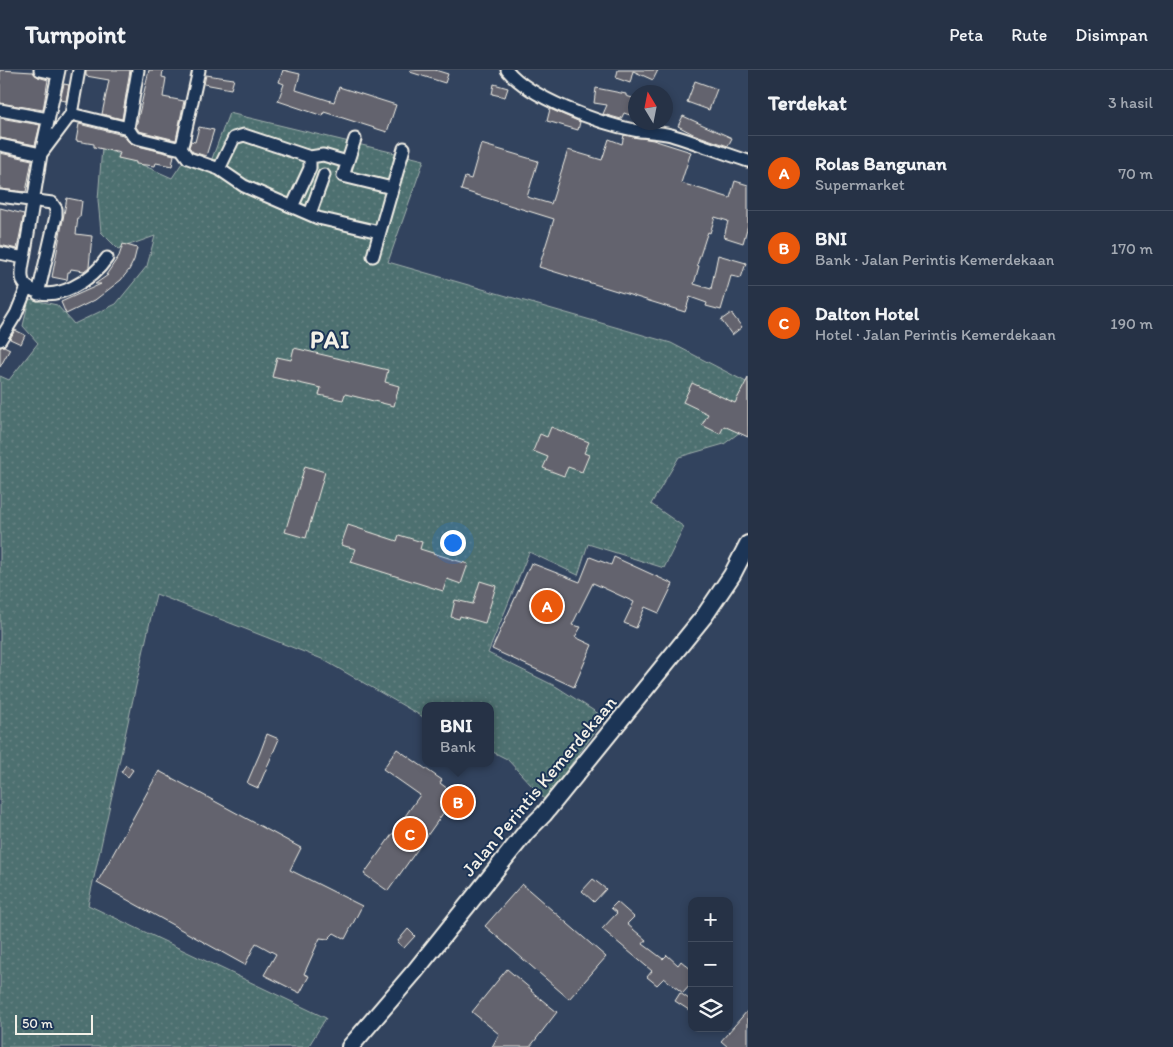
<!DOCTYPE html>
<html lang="id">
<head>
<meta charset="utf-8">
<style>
	body { margin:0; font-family:Itim,sans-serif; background:#2e3a4d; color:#f1f3f6 }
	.controls { position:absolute; right:15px; bottom:15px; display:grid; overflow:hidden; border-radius:10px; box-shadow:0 2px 8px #0003 }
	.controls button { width:45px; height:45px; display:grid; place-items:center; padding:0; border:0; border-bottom:1px solid #424d5f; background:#263246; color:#f1f3f6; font:25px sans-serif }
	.compass { position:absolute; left:628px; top:15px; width:45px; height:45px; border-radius:50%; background:#263246; box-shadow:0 2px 8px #0003; rotate:350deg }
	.scale { position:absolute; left:15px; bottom:12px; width:78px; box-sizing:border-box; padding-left:5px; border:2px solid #f4f1e8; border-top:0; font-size:14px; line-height:18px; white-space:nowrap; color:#f4f1e8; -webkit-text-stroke:4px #1d3557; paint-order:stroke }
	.you { position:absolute; left:452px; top:472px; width:18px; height:18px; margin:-12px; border:4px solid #fff; border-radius:50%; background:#1a73e8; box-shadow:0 0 0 8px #1a73e833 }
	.badge { display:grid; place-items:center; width:32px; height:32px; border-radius:50%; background:#ea580c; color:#fff; font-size:16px; font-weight:700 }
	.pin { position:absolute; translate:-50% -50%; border:2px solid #fff; box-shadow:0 1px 5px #0006 }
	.popup { position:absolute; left:422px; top:632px; width:72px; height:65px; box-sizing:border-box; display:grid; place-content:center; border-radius:10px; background:#263246; filter:drop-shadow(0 1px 4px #0005); font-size:16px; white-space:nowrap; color:#a4aab3 }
	.popup b { font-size:19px; color:#f1f3f6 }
	.popup::after { content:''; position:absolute; left:50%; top:100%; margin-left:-10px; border:10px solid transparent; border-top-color:#263246 }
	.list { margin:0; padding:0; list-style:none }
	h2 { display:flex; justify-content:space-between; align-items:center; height:65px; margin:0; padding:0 20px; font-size:21px }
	h2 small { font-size:16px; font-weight:400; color:#a4aab3 }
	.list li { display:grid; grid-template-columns:32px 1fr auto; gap:15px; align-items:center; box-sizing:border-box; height:75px; padding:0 20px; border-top:1px solid #424d5f }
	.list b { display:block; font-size:19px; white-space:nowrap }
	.list p { margin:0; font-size:16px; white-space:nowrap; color:#a4aab3 }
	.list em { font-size:16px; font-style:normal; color:#a4aab3 }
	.icon { flex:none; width:28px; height:28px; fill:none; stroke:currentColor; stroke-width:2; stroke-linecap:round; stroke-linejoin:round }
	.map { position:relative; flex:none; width:748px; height:977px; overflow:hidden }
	header { display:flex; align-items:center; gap:30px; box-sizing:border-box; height:70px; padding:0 25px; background:#263246; border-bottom:1px solid #424d5f }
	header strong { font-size:24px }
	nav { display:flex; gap:28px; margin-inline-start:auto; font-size:18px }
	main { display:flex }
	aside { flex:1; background:#263246 }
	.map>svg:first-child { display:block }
	.grass { fill:url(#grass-dots); stroke:#a0b0ac }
	.building { fill:#64646e; stroke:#f4f1e8 }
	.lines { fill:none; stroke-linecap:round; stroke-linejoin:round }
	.minor-casing { stroke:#f4f1e8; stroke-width:15 }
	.highway-casing { stroke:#f4f1e8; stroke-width:20 }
	.minor { stroke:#1d3557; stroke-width:11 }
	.highway { stroke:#1d3557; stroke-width:16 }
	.labels { text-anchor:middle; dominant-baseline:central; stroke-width:4; stroke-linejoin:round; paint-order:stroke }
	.street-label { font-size:19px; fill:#f4f1e8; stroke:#1d3557 }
	.district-label { font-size:24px; font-weight:bold; letter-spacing:1px; fill:#f4f1e8; stroke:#1d3557 }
</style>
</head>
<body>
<header>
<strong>Turnpoint</strong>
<nav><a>Peta</a><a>Rute</a><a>Disimpan</a></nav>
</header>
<main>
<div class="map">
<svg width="748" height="977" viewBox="0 0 748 977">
	<defs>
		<pattern id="grass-dots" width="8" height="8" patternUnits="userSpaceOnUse" patternTransform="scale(1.25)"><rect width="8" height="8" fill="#4d6f70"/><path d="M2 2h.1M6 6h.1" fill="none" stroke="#678484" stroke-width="1.8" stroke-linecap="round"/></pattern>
	</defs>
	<rect width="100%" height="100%" fill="#32435e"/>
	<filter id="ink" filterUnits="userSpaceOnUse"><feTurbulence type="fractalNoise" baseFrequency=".02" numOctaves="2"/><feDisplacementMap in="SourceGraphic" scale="10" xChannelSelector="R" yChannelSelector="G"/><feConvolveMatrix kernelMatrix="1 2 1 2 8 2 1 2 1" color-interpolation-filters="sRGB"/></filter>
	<g filter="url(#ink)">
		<path class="grass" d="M 229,43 L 424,90 L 388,192 L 671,273 L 748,313 L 748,356 L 724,374 L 679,387 L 651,434 L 684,457 L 664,498 L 588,474 L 578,505 L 529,482 L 488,583 L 557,617 L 605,648 L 545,730 L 507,689 L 491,681 L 490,636 L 426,636 L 425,648 L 322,589 L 156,524 L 88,835 L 326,948 L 308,977 L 115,977 L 111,975 L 110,977 L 0,977 L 0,306 L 9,310 L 38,273 L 23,256 L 29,229 L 57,235 L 74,254 L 116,234 L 147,196 L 155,166 L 118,179 L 101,162 L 98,130 L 102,77 L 172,108 L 184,90 L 210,94 Z"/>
		<path class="building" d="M 0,0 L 33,2 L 38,7 L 48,10 L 43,40 L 0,33 Z
			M 86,0 L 130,0 L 122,49 L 102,44 L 109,10 L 86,6 Z
			M 149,0 L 163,0 L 162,7 L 166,8 L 163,27 L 184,31 L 176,70 L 139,61 L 136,57 Z
			M 283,0 L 300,4 L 296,20 L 334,32 L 339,17 L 396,35 L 387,62 L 324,42 L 323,46 L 278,31 L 284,14 L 279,12 Z
			M 410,0 L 435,0 L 448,4 L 445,13 L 410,2 Z
			M 618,0 L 658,0 L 653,10 L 633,1 L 630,13 L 616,8 Z
			M 206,5 L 234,9 L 231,19 L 204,14 Z
			M 695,11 L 717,19 L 709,40 L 687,32 Z
			M 64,14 L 69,15 L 66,31 L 60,30 Z
			M 494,14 L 508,18 L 505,27 L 492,24 Z
			M 596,18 L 626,24 L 626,26 L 636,29 L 636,47 L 624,43 L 621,49 L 603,44 L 607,35 L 594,33 Z
			M 550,39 L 580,52 L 578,60 L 547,51 Z
			M 683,46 L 732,68 L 728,76 L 693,64 L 678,56 Z
			M 0,48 L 40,55 L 35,75 L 0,68 Z
			M 79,54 L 123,65 L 129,72 L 134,75 L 174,85 L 172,96 L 156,93 L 155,96 L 136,94 L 136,92 L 118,88 L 120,83 L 94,77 L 94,74 L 76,71 Z
			M 199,57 L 214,60 L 206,86 L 193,82 L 189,77 L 191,71 L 195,72 Z
			M 624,65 L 653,70 L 691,82 L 681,113 L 730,128 L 735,111 L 748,115 L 748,155 L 743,173 L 724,167 L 728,151 L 715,147 L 710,163 L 708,162 L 706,167 L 697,195 L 699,196 L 694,214 L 711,219 L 718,185 L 746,193 L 741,208 L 731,206 L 721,240 L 706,236 L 707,233 L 690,227 L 685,242 L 539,197 L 554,149 L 461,120 L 465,107 L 471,109 L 481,74 L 538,91 L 527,127 L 551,134 L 568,80 L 602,90 L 609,69 L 622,74 Z
			M 0,83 L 32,90 L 26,122 L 0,119 Z
			M 67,128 L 82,131 L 80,147 L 78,147 L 76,164 L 92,166 L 89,197 L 84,201 L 71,199 L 70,202 L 68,202 L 67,210 L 52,207 Z
			M 0,138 L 24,144 L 17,179 L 0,175 Z
			M 123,174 L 137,178 L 134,190 L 129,200 L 121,210 L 95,230 L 66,244 L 61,232 L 101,214 L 95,214 L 108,205 L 106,205 L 119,186 Z
			M 731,243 L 742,257 L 732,265 L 721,250 Z
			M 15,260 L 25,265 L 21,274 L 10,269 Z
			M 4,276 L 10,279 L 0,297 L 0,277 Z
			M 294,278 L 388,300 L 385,312 L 399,316 L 394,336 L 345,324 L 343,330 L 319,325 L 321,318 L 272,307 L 277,287 L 291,290 Z
			M 748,308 L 748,367 L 724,356 L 720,364 L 702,355 L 708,344 L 683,332 L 692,313 L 735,333 Z
			M 551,357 L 589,372 L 584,383 L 589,385 L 582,402 L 568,397 L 564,406 L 543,398 L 548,387 L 533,381 L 540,364 L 547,367 Z
			M 305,396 L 325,402 L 306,468 L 285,462 Z
			M 348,455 L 397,471 L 399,465 L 422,472 L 420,479 L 468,494 L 461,514 L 447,509 L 443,521 L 351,492 L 356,479 L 341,475 Z
			M 590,487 L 611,495 L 614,487 L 673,514 L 659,543 L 645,537 L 636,558 L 624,553 L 634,532 L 593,513 L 572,555 L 581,557 L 575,567 L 592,575 L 574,617 L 492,579 L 531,493 L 580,512 Z
			M 480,511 L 496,516 L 485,553 L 460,546 L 459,549 L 451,547 L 455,530 L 473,534 Z
			M 267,664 L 279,669 L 258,718 L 247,713 L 260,683 Z
			M 397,679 L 442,710 L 440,713 L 456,725 L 388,821 L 364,804 L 420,725 L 383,699 Z
			M 126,695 L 133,700 L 128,707 L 121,702 Z
			M 159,701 L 301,778 L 290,800 L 362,836 L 345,869 L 334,863 L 328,869 L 320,868 L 304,904 L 309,906 L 300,923 L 264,905 L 276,884 L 256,873 L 245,895 L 97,813 Z
			M 593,809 L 606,819 L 594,832 L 582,821 Z
			M 522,814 L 606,887 L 569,929 L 485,856 Z
			M 617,832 L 634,847 L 627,854 L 646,870 L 643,874 L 663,889 L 667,885 L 678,895 L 681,891 L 692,900 L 692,913 L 683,923 L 664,908 L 657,915 L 647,907 L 652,901 L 602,859 L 617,843 L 611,838 Z
			M 408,859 L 415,866 L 404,878 L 397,872 Z
			M 507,899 L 532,920 L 531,921 L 557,942 L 530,977 L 492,977 L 499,964 L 472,942 Z
			M 680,923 L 692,931 L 692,942 L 675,931 Z
			M 748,940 L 748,977 L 728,977 L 721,971 Z"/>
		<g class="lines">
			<defs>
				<path id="minor" d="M 40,0 L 58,4
					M 79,0 L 71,44 L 41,84 L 24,188 C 23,195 20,204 23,211 C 24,215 28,217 31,219 C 56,234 93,209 107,188
					M 138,0 L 128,58 L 133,66 L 136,68 L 177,78 L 182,75 L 183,72 L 199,0
					M 507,0 C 530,28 598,53 634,60 C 646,62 659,62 671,65 C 697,73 723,83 748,91
					M 0,40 L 48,49
					M 71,44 L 128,58
					M 355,69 L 343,106 L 392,118
					M 0,75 L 41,84 L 59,0
					M 180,77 L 188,88 L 219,99 L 234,68 L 244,65 L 310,87 L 323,85 L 347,92
					M 219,99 L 244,116 L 318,148 L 379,162
					M 0,126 L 52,133 L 56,139 L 56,146 L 38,224
					M 292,137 L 310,98 L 310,87
					M 310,144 L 324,105
					M 0,183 L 24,188
					M 373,186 L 404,78
					M 0,270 L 16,244 L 27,217"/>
				<path id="highway" d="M 350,977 L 415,901 L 526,762 L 544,744 L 705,545 L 732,505 L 748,474"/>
			</defs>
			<use href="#minor" class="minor-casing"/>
			<use href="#highway" class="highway-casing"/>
			<use href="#minor" class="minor"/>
			<use href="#highway" class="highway"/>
		</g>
	</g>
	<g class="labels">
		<g class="street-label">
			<text transform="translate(539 716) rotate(-50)">Jalan Perintis Kemerdekaan</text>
		</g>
		<g class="district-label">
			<text x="330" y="269">PAI</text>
		</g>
	</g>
</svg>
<div class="controls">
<button>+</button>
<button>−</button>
<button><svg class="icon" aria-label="layers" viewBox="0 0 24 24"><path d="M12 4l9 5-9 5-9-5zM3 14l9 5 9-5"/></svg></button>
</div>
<svg class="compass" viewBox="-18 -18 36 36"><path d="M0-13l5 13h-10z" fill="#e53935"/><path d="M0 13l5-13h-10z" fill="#a4aab3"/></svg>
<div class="scale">50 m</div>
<div class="you"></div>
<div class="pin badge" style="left:547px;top:536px">A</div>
<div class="pin badge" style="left:458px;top:732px">B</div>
<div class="popup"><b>BNI</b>Bank</div>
<div class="pin badge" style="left:410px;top:764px">C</div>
</div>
<aside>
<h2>Terdekat<small>3 hasil</small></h2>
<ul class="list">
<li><span class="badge">A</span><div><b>Rolas Bangunan</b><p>Supermarket</p></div><em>70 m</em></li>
<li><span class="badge">B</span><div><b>BNI</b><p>Bank · Jalan Perintis Kemerdekaan</p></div><em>170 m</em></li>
<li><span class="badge">C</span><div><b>Dalton Hotel</b><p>Hotel · Jalan Perintis Kemerdekaan</p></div><em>190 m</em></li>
</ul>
</aside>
</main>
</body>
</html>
